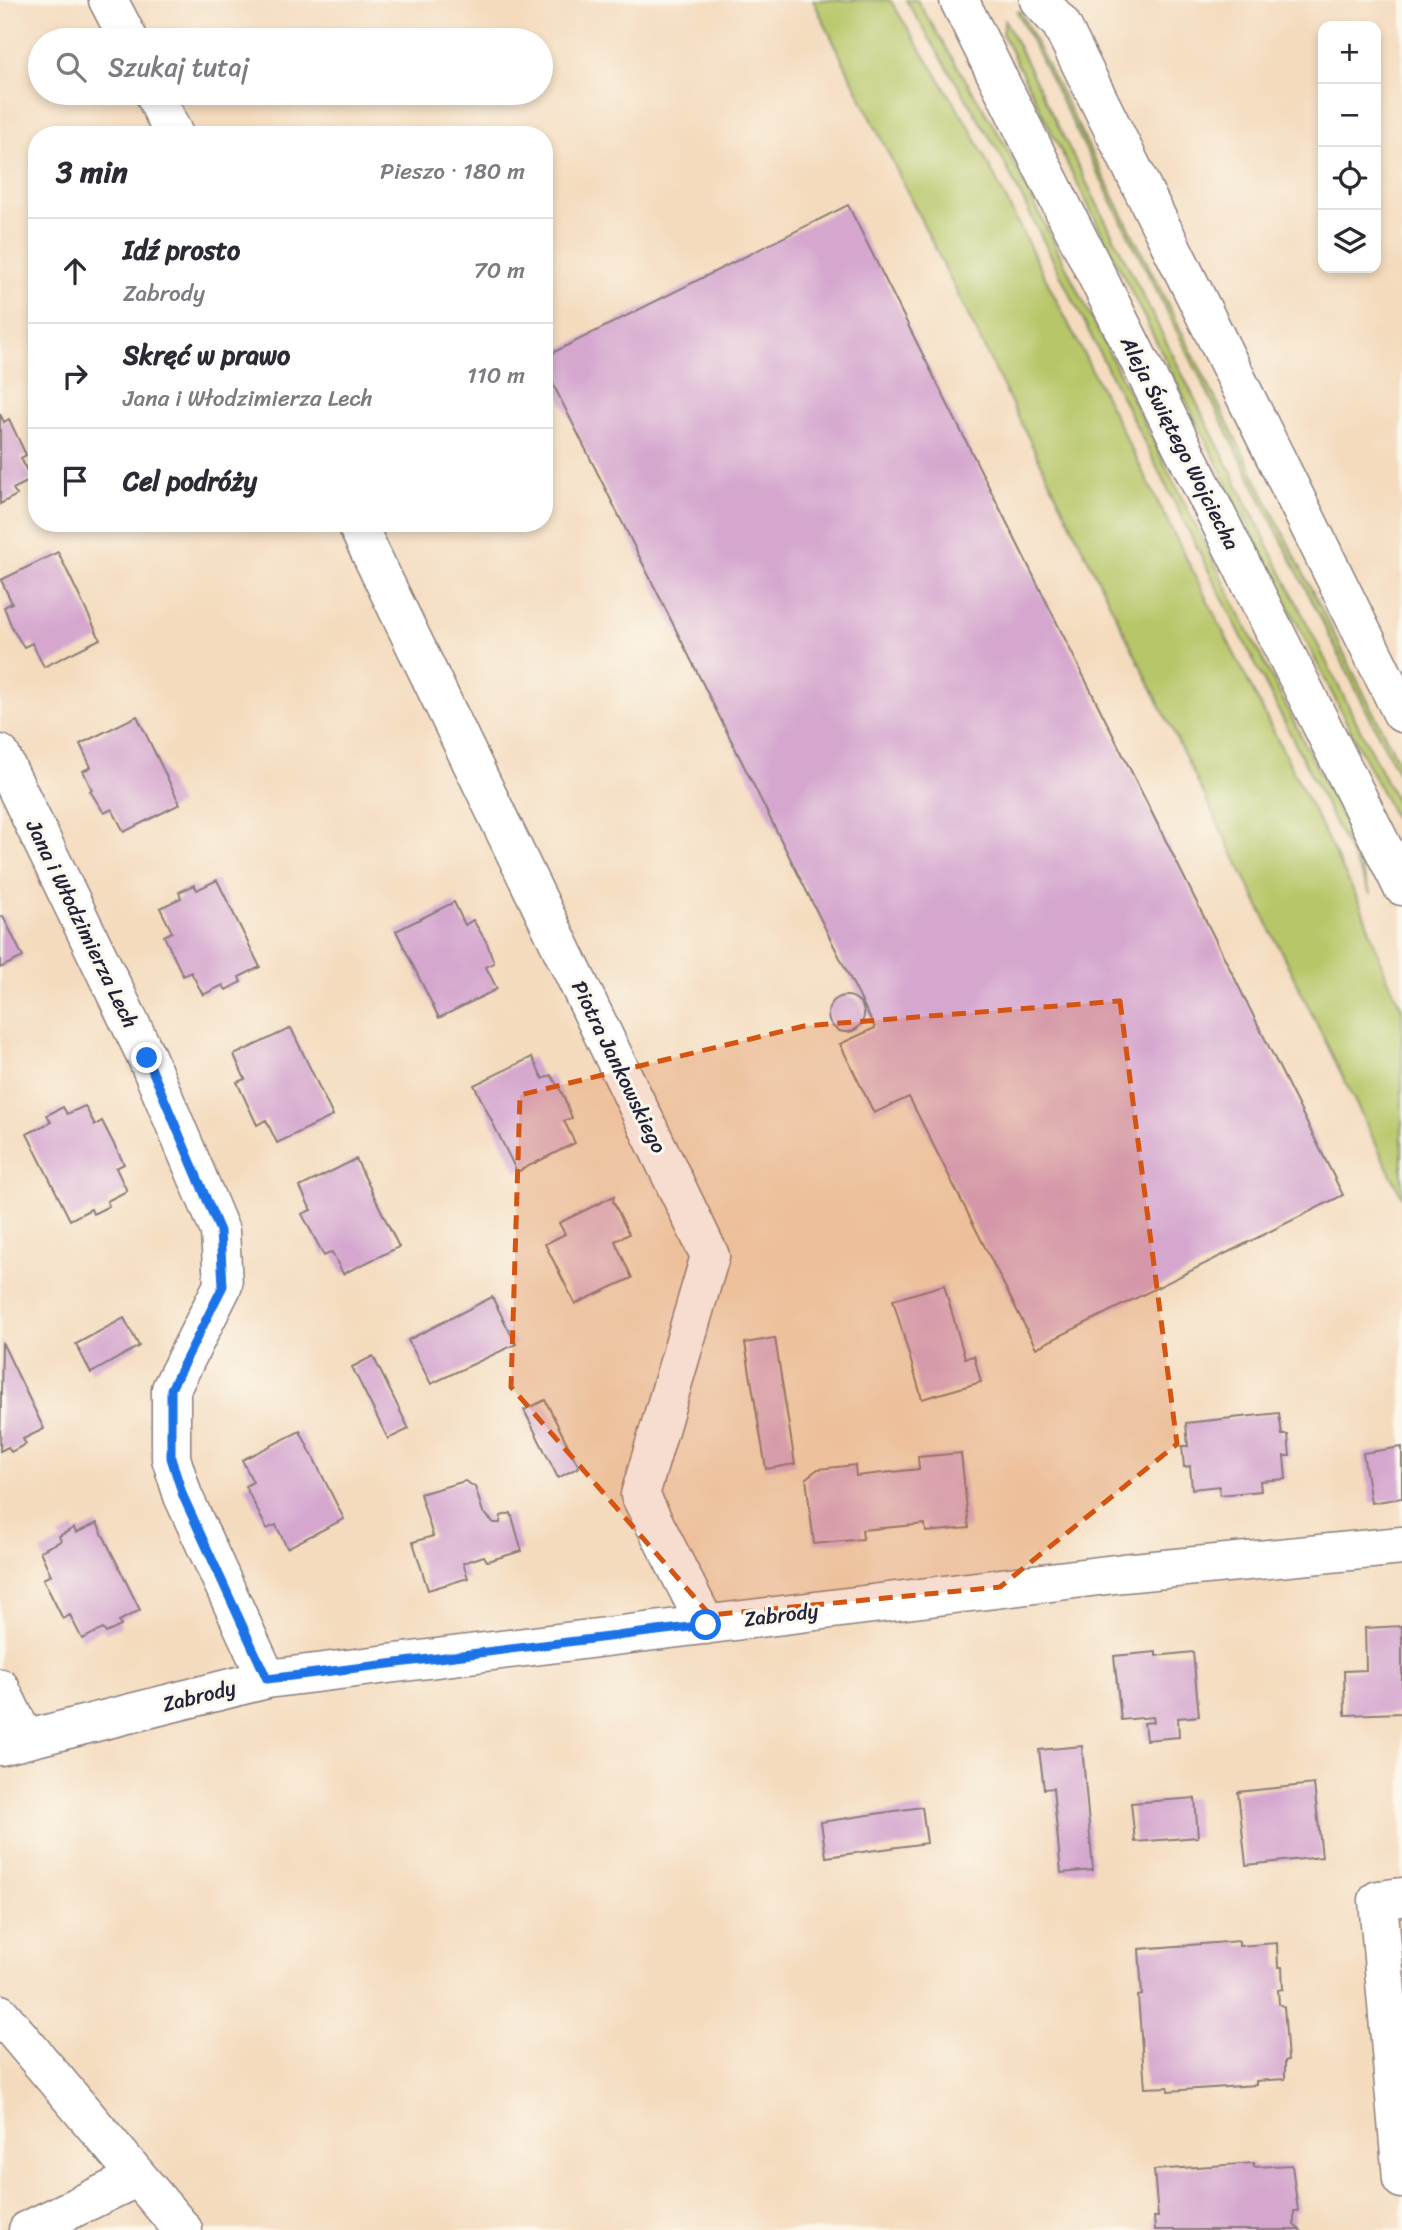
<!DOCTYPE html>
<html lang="pl">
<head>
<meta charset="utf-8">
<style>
	body { margin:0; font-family:Sriracha,sans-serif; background:#f7f7f7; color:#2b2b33 }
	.controls { position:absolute; right:21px; top:21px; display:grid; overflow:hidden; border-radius:14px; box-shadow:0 4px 10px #0003 }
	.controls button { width:63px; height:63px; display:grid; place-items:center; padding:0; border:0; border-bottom:2px solid #e1e1e2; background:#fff; color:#2b2b33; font:35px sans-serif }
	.stop { position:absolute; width:21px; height:21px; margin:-16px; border:5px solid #1a73e8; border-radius:50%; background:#fff }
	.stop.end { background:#1a73e8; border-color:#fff; box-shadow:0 2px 7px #0008 }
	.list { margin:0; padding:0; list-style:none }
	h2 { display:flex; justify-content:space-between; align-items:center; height:91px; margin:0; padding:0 28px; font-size:30px }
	h2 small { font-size:23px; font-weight:400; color:#7c7c81 }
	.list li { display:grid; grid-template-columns:46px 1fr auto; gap:21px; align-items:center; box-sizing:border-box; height:105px; padding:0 28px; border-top:2px solid #e1e1e2 }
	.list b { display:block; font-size:26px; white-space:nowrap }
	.list p { margin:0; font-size:23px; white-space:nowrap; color:#7c7c81 }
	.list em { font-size:23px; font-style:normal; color:#7c7c81 }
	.icon { flex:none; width:38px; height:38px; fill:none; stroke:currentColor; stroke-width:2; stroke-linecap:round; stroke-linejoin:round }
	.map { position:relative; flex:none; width:1402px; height:2230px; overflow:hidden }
	.search { position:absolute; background:#fff; box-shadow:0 4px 10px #0003; left:28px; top:28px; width:525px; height:77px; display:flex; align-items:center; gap:18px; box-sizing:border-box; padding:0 24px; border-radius:38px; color:#7c7c81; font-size:26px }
	.panel { position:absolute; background:#fff; box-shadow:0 4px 10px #0003; left:28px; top:126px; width:525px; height:406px; border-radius:28px }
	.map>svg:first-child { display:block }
	.green { fill:#b7c668; stroke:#6c7452; stroke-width:2 }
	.building { fill:#d5a7cf }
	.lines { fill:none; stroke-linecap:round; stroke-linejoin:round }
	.minor-casing { stroke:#8b7e7c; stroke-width:41 }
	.minor { stroke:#fff; stroke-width:38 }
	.route { stroke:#1a73e8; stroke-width:9 }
	.marked { fill:#d45411; fill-opacity:0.2; stroke:#d45411; stroke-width:5; stroke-dasharray:14 9; stroke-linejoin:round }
	.labels { text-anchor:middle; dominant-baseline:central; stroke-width:6; stroke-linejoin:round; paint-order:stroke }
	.street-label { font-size:21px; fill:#22223b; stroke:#fbf7ec }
</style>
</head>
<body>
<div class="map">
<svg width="1402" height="2230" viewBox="0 0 1402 2230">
	<rect width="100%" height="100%" fill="#fbf7ec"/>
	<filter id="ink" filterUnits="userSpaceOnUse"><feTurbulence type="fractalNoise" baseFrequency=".0143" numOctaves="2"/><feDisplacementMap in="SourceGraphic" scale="14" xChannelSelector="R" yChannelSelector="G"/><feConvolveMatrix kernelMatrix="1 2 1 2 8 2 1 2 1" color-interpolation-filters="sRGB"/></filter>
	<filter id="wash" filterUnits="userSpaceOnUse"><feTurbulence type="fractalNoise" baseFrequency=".00686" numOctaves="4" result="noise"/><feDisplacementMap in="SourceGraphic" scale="28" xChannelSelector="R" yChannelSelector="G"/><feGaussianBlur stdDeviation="1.57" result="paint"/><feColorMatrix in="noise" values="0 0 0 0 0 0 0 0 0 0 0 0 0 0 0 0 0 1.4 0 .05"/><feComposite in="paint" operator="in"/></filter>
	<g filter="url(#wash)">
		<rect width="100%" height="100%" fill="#f4dbbe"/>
		<path class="green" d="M 813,0 L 890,0 L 971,130 L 1361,906 L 1386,975 L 1402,1008 L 1402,1197 Z
			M 906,0 L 917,0 L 1004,143 L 1343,820 L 1371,895 L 1001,156 Z
			M 1020,11 L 1402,769 L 1402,781 L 1017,12 Z
			M 1005,20 L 1402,813 L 1402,833 L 1002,33 Z"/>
		<g id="blocks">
			<path class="building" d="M 848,205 L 1343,1195 L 1036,1348 L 909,1097 L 874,1113 L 840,1044 L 875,1028 L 544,366 L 544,357 Z
				M 0,414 L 4,422 L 9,419 L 26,455 L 21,458 L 31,480 L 13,489 L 17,495 L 0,504 Z
				M 58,552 L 100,639 L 44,667 L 32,643 L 24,647 L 13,630 L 4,607 L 12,603 L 1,580 Z
				M 137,716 L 180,804 L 124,832 L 112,809 L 104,813 L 90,791 L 92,790 L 83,771 L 91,767 L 80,744 Z
				M 217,880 L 260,967 L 239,977 L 241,982 L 226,990 L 223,985 L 203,995 L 191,972 L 183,976 L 164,936 L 172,932 L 160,908 L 181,898 L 179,892 L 194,885 L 197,890 Z
				M 454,902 L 465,925 L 473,920 L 487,943 L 494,963 L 486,967 L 497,989 L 439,1018 L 396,931 Z
				M 3,916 L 23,957 L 0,968 L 0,917 Z
				M828 1014a18 18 0 1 1 36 0a18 18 0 1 1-36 0Z
				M 291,1028 L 333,1116 L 277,1143 L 266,1120 L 257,1125 L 237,1082 L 245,1079 L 234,1055 Z
				M 532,1057 L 543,1079 L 551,1075 L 562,1093 L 572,1118 L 564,1121 L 575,1143 L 517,1172 L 474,1085 Z
				M 85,1106 L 95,1125 L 102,1121 L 124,1164 L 116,1168 L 127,1191 L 107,1201 L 109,1206 L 93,1214 L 91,1209 L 70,1220 L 27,1134 L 51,1122 L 47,1115 L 63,1107 L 67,1114 Z
				M 356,1159 L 399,1247 L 343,1274 L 332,1252 L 324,1256 L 302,1214 L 311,1210 L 300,1187 Z
				M 614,1196 L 613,1201 L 629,1234 L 615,1241 L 632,1278 L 575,1304 L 545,1244 L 565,1234 L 559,1223 Z
				M 944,1285 L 965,1358 L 974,1356 L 981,1382 L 922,1399 L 893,1300 Z
				M 492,1297 L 516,1344 L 431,1384 L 408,1340 Z
				M 124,1318 L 139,1346 L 91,1373 L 76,1344 Z
				M 775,1338 L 795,1464 L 766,1469 L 745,1343 Z
				M 2,1342 L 44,1429 L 23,1439 L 26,1444 L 11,1452 L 8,1447 L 0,1451 Z
				M 373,1356 L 409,1429 L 388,1439 L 352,1367 Z
				M 545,1400 L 579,1467 L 558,1478 L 524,1410 Z
				M 1279,1413 L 1282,1435 L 1288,1435 L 1290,1456 L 1284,1456 L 1286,1479 L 1260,1481 L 1261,1491 L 1240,1493 L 1220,1495 L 1219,1486 L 1192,1489 L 1190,1466 L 1184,1467 L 1182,1446 L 1188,1446 L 1186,1423 Z
				M 300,1431 L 344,1519 L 287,1548 L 276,1525 L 267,1529 L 245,1486 L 253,1482 L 242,1460 Z
				M 1402,1447 L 1402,1498 L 1371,1503 L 1363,1453 Z
				M 961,1453 L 969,1528 L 926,1532 L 925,1524 L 862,1530 L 863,1539 L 814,1544 L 806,1478 L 818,1469 L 855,1465 L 856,1476 L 919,1469 L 918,1457 Z
				M 465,1481 L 475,1487 L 483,1512 L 494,1523 L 500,1523 L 501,1516 L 511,1513 L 522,1551 L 487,1561 L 484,1556 L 463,1563 L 468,1578 L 428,1590 L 413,1542 L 433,1536 L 420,1494 Z
				M 97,1523 L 140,1610 L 119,1621 L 121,1626 L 106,1633 L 103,1629 L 82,1639 L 70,1615 L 63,1619 L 43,1579 L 51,1575 L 40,1551 L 61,1541 L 59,1536 L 74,1528 L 76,1533 Z
				M 1402,1626 L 1402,1713 L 1345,1715 L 1344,1671 L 1366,1670 L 1365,1628 Z
				M 1156,1652 L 1156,1656 L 1193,1652 L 1199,1716 L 1178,1718 L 1179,1737 L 1146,1740 L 1144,1723 L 1154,1722 L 1153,1717 L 1121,1720 L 1114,1656 Z
				M 1082,1746 L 1093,1870 L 1061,1873 L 1053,1788 L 1044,1789 L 1039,1750 Z
				M 1314,1784 L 1322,1857 L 1246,1865 L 1238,1792 Z
				M 1195,1798 L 1198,1837 L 1135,1842 L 1131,1803 Z
				M 922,1807 L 927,1843 L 826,1857 L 821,1822 Z
				M 1239,1941 L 1239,1946 L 1277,1943 L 1278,1967 L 1282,1967 L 1283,1989 L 1278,1990 L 1279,2004 L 1284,2007 L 1288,2060 L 1285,2061 L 1285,2079 L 1256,2081 L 1256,2085 L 1168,2091 L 1168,2087 L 1145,2088 L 1138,1996 L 1142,1995 L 1139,1949 Z
				M 1254,2163 L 1254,2167 L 1292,2165 L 1298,2211 L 1294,2211 L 1294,2225 L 1300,2230 L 1155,2230 L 1154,2217 L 1158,2217 L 1154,2170 Z"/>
		</g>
	</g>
	<g filter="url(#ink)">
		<use href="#blocks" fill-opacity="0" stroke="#8b7e7c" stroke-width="2"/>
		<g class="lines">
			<defs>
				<path id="minor" d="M 108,0 L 129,40
					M 959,0 L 1402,886
					M 1039,0 L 1061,24 L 1402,713
					M 154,93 L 174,135
					M 356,523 L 710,1256 L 640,1495 L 706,1625
					M 0,754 L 147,1058 L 220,1231 L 223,1285 L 171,1389 L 171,1458 L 183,1496 L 267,1679
					M 0,1688 L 25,1740
					M 0,1746 L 267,1679 L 1123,1573 L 1402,1546
					M 1402,1897 L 1378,1900 L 1402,2179
					M 0,2014 L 183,2230
					M 28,2230 L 136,2178"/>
			</defs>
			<use href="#minor" class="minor-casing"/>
			<use href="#minor" class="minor"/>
		</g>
	</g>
	<g class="lines" filter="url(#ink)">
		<path class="route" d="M 147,1058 L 220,1231 L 223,1286 L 171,1389 L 171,1458 L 183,1496 L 267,1679 L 706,1625"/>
	</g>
	<path class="marked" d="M 1120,1001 L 1177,1444 L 1000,1587 L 710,1615 L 511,1387 L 520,1095 L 804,1026 Z"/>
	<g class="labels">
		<g class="street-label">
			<text transform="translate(1180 443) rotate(63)">Aleja Świętego Wojciecha</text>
			<text transform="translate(82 924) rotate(64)">Jana i Włodzimierza Lech</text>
			<text transform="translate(619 1067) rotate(64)">Piotra Jankowskiego</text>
			<text transform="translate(781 1615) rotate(-7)">Zabrody</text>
			<text transform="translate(199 1696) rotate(-14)">Zabrody</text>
		</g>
	</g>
</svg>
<div class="controls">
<button>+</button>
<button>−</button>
<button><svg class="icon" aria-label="locate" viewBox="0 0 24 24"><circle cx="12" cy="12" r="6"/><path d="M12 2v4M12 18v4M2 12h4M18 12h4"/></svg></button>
<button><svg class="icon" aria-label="layers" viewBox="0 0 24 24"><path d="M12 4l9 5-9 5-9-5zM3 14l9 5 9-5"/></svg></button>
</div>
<div class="stop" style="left:706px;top:1625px"></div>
<div class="stop end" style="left:147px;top:1058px"></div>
<div class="search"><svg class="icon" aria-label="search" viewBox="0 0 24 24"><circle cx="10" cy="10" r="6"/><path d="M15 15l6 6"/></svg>Szukaj tutaj</div>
<section class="panel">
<h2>3 min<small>Pieszo · 180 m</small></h2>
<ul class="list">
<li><svg class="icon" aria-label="ahead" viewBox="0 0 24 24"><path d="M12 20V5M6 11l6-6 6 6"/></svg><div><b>Idź prosto</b><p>Zabrody</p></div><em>70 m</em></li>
<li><svg class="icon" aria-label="right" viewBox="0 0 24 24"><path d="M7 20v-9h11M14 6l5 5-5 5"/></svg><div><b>Skręć w prawo</b><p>Jana i Włodzimierza Lech</p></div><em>110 m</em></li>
<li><svg class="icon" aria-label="arrive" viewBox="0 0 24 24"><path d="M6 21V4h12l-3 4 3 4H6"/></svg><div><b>Cel podróży</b></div></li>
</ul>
</section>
</div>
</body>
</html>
